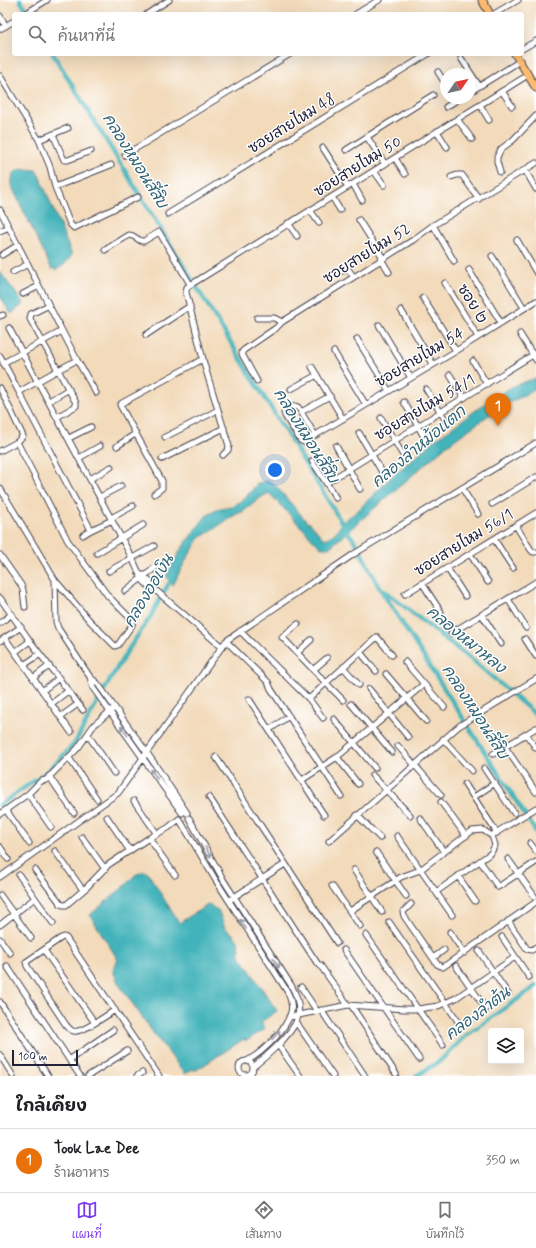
<!DOCTYPE html>
<html lang="th">
<head>
<meta charset="utf-8">
<style>
	body { margin:0; font-family:Mynerve,"Playpen Sans Thai",sans-serif; background:#f6f6f6; color:#202124 }
	.controls { position:absolute; right:12px; bottom:12px; display:grid; overflow:hidden; border-radius:4px; box-shadow:0 4px 16px #0002 }
	.controls button { width:36px; height:36px; display:grid; place-items:center; padding:0; border:0; border-bottom:1px solid #e0e0e0; background:#fff; color:#202124; font:20px sans-serif }
	.compass { position:absolute; left:440px; top:68px; width:36px; height:36px; border-radius:50%; background:#fff; box-shadow:0 4px 16px #0002; rotate:56deg }
	.scale { position:absolute; left:12px; bottom:10px; width:66px; box-sizing:border-box; padding-left:4px; border:2px solid #22223b; border-top:0; font-size:11px; line-height:14px; white-space:nowrap; color:#22223b; -webkit-text-stroke:3px #fff; paint-order:stroke }
	.you { position:absolute; left:275px; top:470px; width:14px; height:14px; margin:-10px; border:3px solid #fff; border-radius:50%; background:#1a73e8; box-shadow:0 0 0 6px #1a73e833 }
	.badge { display:grid; place-items:center; width:26px; height:26px; border-radius:50%; background:#7c3aed; color:#fff; font-size:13px; font-weight:700 }
	.pin { position:absolute; translate:-50% -33px; filter:drop-shadow(0 1px 2px #0008) }
	.pin::after { content:''; position:absolute; top:21px; width:14px; height:12px; background:inherit; clip-path:polygon(0 0,100% 0,50% 100%) }
	.list { margin:0; padding:0; list-style:none }
	h2 { display:flex; justify-content:space-between; align-items:center; height:52px; margin:0; padding:0 16px; font-size:17px }
	h2 small { font-size:13px; font-weight:400; color:#757577 }
	.list li { display:grid; grid-template-columns:26px 1fr auto; gap:12px; align-items:center; box-sizing:border-box; height:64px; padding:0 16px; border-top:1px solid #e0e0e0 }
	.list b { display:block; font-size:15px; white-space:nowrap }
	.list p { margin:0; font-size:13px; white-space:nowrap; color:#757577 }
	.list em { font-size:13px; font-style:normal; color:#757577 }
	.icon { flex:none; width:22px; height:22px; fill:none; stroke:currentColor; stroke-width:2; stroke-linecap:round; stroke-linejoin:round }
	.map { position:relative; flex:none; width:536px; height:1076px; overflow:hidden }
	.search { position:absolute; background:#fff; box-shadow:0 4px 16px #0002; left:12px; right:12px; top:12px; height:44px; display:flex; align-items:center; gap:10px; box-sizing:border-box; padding:0 14px; border-radius:4px; color:#757577; font-size:15px }
	.sheet { height:116px; background:#fff }
	nav { display:flex; justify-content:space-around; align-items:center; box-sizing:border-box; height:56px; border-top:1px solid #e0e0e0; background:#fff; font-size:11px; color:#757577 }
	nav a { display:grid; justify-items:center; gap:2px }
	nav .on { color:#7c3aed }
	.map>svg:first-child { display:block }
	.water { fill:#43b3ba; stroke:#326a7a }
	.lines { fill:none; stroke-linecap:round; stroke-linejoin:round }
	.canal { stroke:#43b3ba; stroke-width:4.5 }
	.minor-casing { stroke:#413e4e; stroke-width:7 }
	.major-casing { stroke:#413e4e; stroke-width:9 }
	.minor { stroke:#fff; stroke-width:5 }
	.major { stroke:#fdbc6f; stroke-width:7 }
	.oneway { stroke:#9c9ca7 }
	.labels { text-anchor:middle; dominant-baseline:central; stroke-width:3; stroke-linejoin:round; paint-order:stroke }
	.street-label { font-size:15px; fill:#22223b; stroke:#fff }
	.water-label { font-size:16px; font-style:italic; fill:#316374; stroke:#fff }
</style>
</head>
<body>
<div class="map">
<svg width="536" height="1076" viewBox="0 0 536 1076">
	<rect width="100%" height="100%" fill="#fff"/>
	<filter id="ink" filterUnits="userSpaceOnUse"><feTurbulence type="fractalNoise" baseFrequency=".025" numOctaves="2"/><feDisplacementMap in="SourceGraphic" scale="8" xChannelSelector="R" yChannelSelector="G"/><feConvolveMatrix kernelMatrix="1 2 1 2 8 2 1 2 1" color-interpolation-filters="sRGB"/></filter>
	<filter id="wash" filterUnits="userSpaceOnUse"><feTurbulence type="fractalNoise" baseFrequency=".012" numOctaves="4" result="noise"/><feDisplacementMap in="SourceGraphic" scale="16" xChannelSelector="R" yChannelSelector="G"/><feGaussianBlur stdDeviation="0.9" result="paint"/><feColorMatrix in="noise" values="0 0 0 0 0 0 0 0 0 0 0 0 0 0 0 0 0 1.4 0 .05"/><feComposite in="paint" operator="in"/></filter>
	<g filter="url(#wash)">
		<rect width="100%" height="100%" fill="#f2daba"/>
		<path class="water" d="M 26,169 L 36,170 L 40,177 L 72,255 L 64,265 L 56,270 L 51,268 L 11,185 L 13,174 L 18,170 Z
			M 0,272 L 24,304 L 11,314 L 0,296 Z
			M 536,378 L 536,389 L 496,410 L 446,446 L 329,548 L 321,548 L 269,493 L 263,496 L 244,511 L 235,515 L 200,538 L 186,560 L 173,585 L 166,576 L 181,549 L 206,516 L 220,508 L 232,507 L 245,498 L 258,483 L 269,481 L 275,485 L 308,523 L 310,523 L 323,538 L 325,539 L 334,534 L 345,520 L 355,513 L 389,479 L 436,439 L 483,405 L 513,386 Z
			M 144,871 L 148,873 L 179,923 L 209,904 L 219,912 L 225,928 L 234,935 L 238,941 L 240,950 L 239,954 L 277,1011 L 261,1022 L 265,1029 L 246,1041 L 244,1039 L 195,1071 L 193,1069 L 185,1074 L 154,1034 L 118,983 L 114,973 L 113,968 L 118,960 L 90,915 L 126,885 L 135,875 Z"/>
		<g class="lines">
			<path class="canal" d="M 20,0 L 29,14
				M 53,54 L 345,528 L 356,543 L 379,587 L 536,832
				M 382,589 L 476,663 L 536,715
				M 0,805 L 48,771 L 75,743 L 101,695 L 126,653 L 149,619 L 173,576
				M 416,1076 L 440,1061 L 464,1037 L 536,986"/>
		</g>
	</g>
	<g filter="url(#ink)">
		<g class="lines">
			<defs>
				<path id="minor" d="M 25,14 L 47,0
					M 147,14 L 169,0
					M 356,14 L 379,0
					M 494,14 L 518,0
					M 0,16 L 6,26
					M 0,29 L 14,21
					M 522,49 L 536,41
					M 461,58 L 479,86
					M 438,72 L 446,85
					M 0,76 L 39,140 L 68,128
					M 502,91 L 512,106
					M 470,92 L 520,61
					M 480,105 L 489,120
					M 446,107 L 460,98
					M 457,119 L 472,139
					M 437,131 L 447,147
					M 53,134 L 64,160 L 68,160 L 91,151
					M 367,137 L 385,164
					M 39,140 L 50,167 L 55,187 L 111,165
					M 323,148 L 348,187
					M 346,150 L 433,95
					M 125,155 L 290,54
					M 395,158 L 405,174
					M 525,170 L 536,189
					M 374,171 L 384,185
					M 500,172 L 497,162 L 497,157 L 501,149 L 513,140 L 536,116
					M 451,177 L 457,175 L 462,175 L 479,199
					M 353,184 L 362,200
					M 55,187 L 70,224 L 74,228 L 138,197
					M 332,197 L 340,210
					M 0,210 L 77,360 L 96,393
					M 310,210 L 319,223
					M 168,214 L 428,54
					M 359,220 L 383,258
					M 288,223 L 297,236
					M 433,225 L 454,261
					M 0,231 L 9,227
					M 517,240 L 536,272
					M 105,250 L 129,235 L 133,236 L 141,241 L 144,241 L 159,232 L 190,284
					M 2,255 L 18,245
					M 492,256 L 524,308
					M 381,259 L 389,272
					M 469,270 L 501,323
					M 342,271 L 348,269 L 353,276
					M 13,272 L 28,264
					M 445,283 L 478,337
					M 23,294 L 39,286
					M 423,298 L 456,351
					M 49,305 L 31,314 L 30,319 L 58,370 L 77,360
					M 401,310 L 433,364
					M 0,316 L 3,315
					M 257,318 L 274,318 L 282,322
					M 379,325 L 411,378
					M 9,328 L 132,558 C 138,569 141,584 153,588 L 222,647
					M 520,334 L 536,360
					M 146,335 L 190,306
					M 357,339 L 389,391
					M 334,352 L 366,405
					M 0,356 L 19,392
					M 473,361 L 487,384
					M 3,363 L 62,331
					M 312,367 L 343,419
					M 450,375 L 464,398
					M 257,381 L 242,354 L 242,352 L 244,350 L 276,328 L 282,322 L 413,240 L 432,226 L 536,163
					M 0,388 L 23,436 L 17,442 L 0,451
					M 291,389 L 317,375
					M 426,389 L 448,424
					M 49,401 L 69,389
					M 404,402 L 427,442
					M 301,412 L 330,396
					M 57,417 L 76,406 L 76,403 L 58,370 L 19,392 L 91,530 L 112,520
					M 381,418 L 404,457
					M 359,433 L 382,472
					M 315,435 L 298,407 L 295,406 L 284,413 L 285,416 L 301,441 L 304,442 L 456,351 L 536,301
					M 165,437 L 218,410
					M 69,438 L 91,427
					M 17,442 L 68,541 L 108,596 L 133,621 L 132,625 L 118,645 L 115,646 L 90,621 L 55,580
					M 117,446 L 135,434
					M 336,446 L 360,489
					M 223,455 L 228,450 L 229,446 L 205,367 L 186,292 L 187,287 L 528,75
					M 79,458 L 100,446
					M 162,459 L 224,428
					M 312,461 L 336,498
					M 90,479 L 111,467
					M 326,483 L 536,353
					M 0,488 L 55,580 L 56,622 L 58,628 L 90,677 L 93,688 L 182,813
					M 462,488 L 478,514
					M 154,494 L 162,488 L 162,481 L 120,405 L 122,403 L 203,359
					M 100,497 L 121,486
					M 492,504 L 536,477
					M 111,518 L 133,506
					M 516,526 L 531,550 L 533,552 L 536,552
					M 83,535 L 91,530
					M 494,539 L 513,568
					M 97,553 L 143,525
					M 470,554 L 488,582
					M 0,555 L 21,585 L 23,590 L 25,607
					M 447,568 L 465,596
					M 109,571 L 154,546
					M 143,575 L 151,582 L 153,588
					M 422,583 L 441,612
					M 125,591 L 160,564
					M 405,594 L 536,513
					M 0,598 L 30,641 L 83,710
					M 508,599 L 526,628
					M 482,615 L 501,644
					M 0,623 L 12,614
					M 298,624 L 282,637 L 326,683 L 309,699
					M 240,631 L 309,699 L 323,718
					M 451,633 L 536,582
					M 5,638 L 71,732
					M 525,639 L 536,656
					M 0,641 L 21,627
					M 226,641 L 268,682 L 271,689 L 341,796
					M 15,652 L 30,641
					M 360,652 L 376,671
					M 297,653 L 311,640
					M 405,662 L 444,707
					M 24,665 L 40,654
					M 343,667 L 359,685
					M 313,670 L 327,658
					M 386,674 L 426,721
					M 33,678 L 49,666
					M 91,678 L 98,684 L 152,760 L 187,813
					M 369,689 L 408,737
					M 42,691 L 59,678
					M 249,699 L 324,815
					M 343,700 L 326,683 L 377,637 L 392,655
					M 51,704 L 68,691
					M 351,704 L 392,752
					M 60,717 L 78,704
					M 334,719 L 375,768
					M 269,730 L 289,716
					M 526,734 L 536,748
					M 88,735 L 114,773
					M 443,739 L 472,771
					M 398,746 L 441,795
					M 505,747 L 536,792
					M 493,754 L 536,728
					M 216,757 L 337,943
					M 337,757 L 358,784
					M 69,758 L 97,799
					M 484,768 L 514,813
					M 372,775 L 410,815
					M 49,776 L 74,813
					M 302,780 L 337,757 L 424,684
					M 465,784 L 497,833
					M 28,794 L 51,827
					M 209,797 L 317,963
					M 474,797 L 495,783
					M 134,801 L 157,834
					M 441,802 L 466,836
					M 6,810 L 29,843
					M 0,814 L 28,794 L 41,781 L 46,780 L 78,748 L 94,725 L 113,709
					M 357,815 L 380,838
					M 107,817 L 130,851
					M 189,818 L 224,881 L 291,985 C 297,996 302,1010 296,1022 C 289,1037 266,1057 253,1067
					M 420,818 L 444,852
					M 181,822 L 215,879 L 287,991 C 290,997 293,1004 291,1012 C 287,1029 262,1053 247,1061
					M 494,834 L 536,808
					M 397,836 L 452,915
					M 82,837 L 105,869
					M 149,838 L 175,875
					M 329,841 L 459,726 L 536,679
					M 530,843 L 536,851
					M 0,847 L 8,859
					M 55,851 L 83,890
					M 376,852 L 406,896
					M 508,859 L 535,897
					M 480,861 L 498,887 L 536,862
					M 35,870 L 61,904 L 63,905 L 66,905 L 87,887 L 108,865 L 149,838 L 168,828 L 179,819
					M 354,870 L 382,912
					M 19,875 L 35,898
					M 458,876 L 475,901
					M 0,877 L 118,793 L 226,641 L 354,554 L 536,443
					M 332,886 L 360,926
					M 0,895 L 31,938
					M 231,899 L 285,864
					M 411,904 L 403,912 L 404,916 L 437,964 L 443,967 L 536,902
					M 350,911 L 401,877 L 420,870 L 472,831 L 483,830 L 492,836 L 495,845 L 491,853 L 436,892
					M 508,921 L 527,949 L 532,950 L 536,947
					M 389,922 L 462,1027
					M 0,925 L 35,898 L 53,923
					M 450,932 L 464,953
					M 366,935 L 443,1045
					M 502,937 L 529,977
					M 0,939 L 10,953
					M 44,950 L 95,1023
					M 344,950 L 419,1059
					M 479,951 L 508,994
					M 433,958 L 444,950
					M 320,965 L 348,1005
					M 7,966 L 80,1076
					M 456,966 L 486,1009
					M 301,987 L 317,1011
					M 0,1002 L 48,1076
					M 351,1005 L 396,1074
					M 115,1010 C 107,1015 81,1034 73,1031 C 70,1030 68,1027 66,1025 L 27,966 L 26,962 L 61,938 L 64,937 L 66,938 L 159,1076
					M 321,1010 L 365,1076
					M 289,1017 L 348,1005 L 405,1009 L 418,1009 L 438,1006 L 456,998 L 515,957
					M 296,1022 L 333,1076
					M 278,1045 L 300,1076
					M 0,1055 L 13,1076
					M 69,1060 L 113,1030
					M239 1068a7 7 0 1 1 14 0a7 7 0 1 1-14 0Z
					M 88,1076 L 127,1051
					M 137,1076 L 142,1073"/>
				<path id="major" d="M 482,0 L 490,14
					M 515,54 L 536,88"/>
			</defs>
			<use href="#minor" class="minor-casing"/>
			<use href="#major" class="major-casing"/>
			<use href="#minor" class="minor"/>
			<use href="#major" class="major"/>
		</g>
		<defs><path id="oneway-shaft" d="M-6 0H5M1.5-3L5.5 0L1.5 3" fill="none" stroke-width="1.6" stroke-linecap="round" stroke-linejoin="round"/></defs>
		<g class="oneway">
			<use href="#oneway-shaft" transform="translate(124 731) rotate(-126)"/>
			<use href="#oneway-shaft" transform="translate(154 774) rotate(-125)"/>
			<use href="#oneway-shaft" transform="translate(208 852) rotate(62)"/>
			<use href="#oneway-shaft" transform="translate(243 924) rotate(-123)"/>
			<use href="#oneway-shaft" transform="translate(276 963) rotate(57)"/>
			<use href="#oneway-shaft" transform="translate(276 1035) rotate(-50)"/>
		</g>
	</g>
	<g class="labels">
		<g class="street-label">
			<text transform="translate(292 124) rotate(-32)">ซอยสายไหม 48</text>
			<text transform="translate(358 167) rotate(-32)">ซอยสายไหม 50</text>
			<text transform="translate(367 254) rotate(-32)">ซอยสายไหม 52</text>
			<text transform="translate(472 304) rotate(58)">ซอย ๒</text>
			<text transform="translate(420 358) rotate(-31)">ซอยสายไหม 54</text>
			<text transform="translate(425 408) rotate(-31)">ซอยสายไหม 54/1</text>
			<text transform="translate(464 543) rotate(-32)">ซอยสายไหม 56/1</text>
		</g>
		<g class="water-label">
			<text transform="translate(135 161) rotate(58)">คลองหมอนสี่สิบ</text>
			<text transform="translate(306 436) rotate(58)">คลองหมอนสี่สิบ</text>
			<text transform="translate(419 447) rotate(-40)">คลองลำหม้อแตก</text>
			<text transform="translate(149 591) rotate(-59)">คลองออเงิน</text>
			<text transform="translate(466 640) rotate(39)">คลองหมาหลง</text>
			<text transform="translate(475 712) rotate(57)">คลองหมอนสี่สิบ</text>
			<text transform="translate(478 1014) rotate(-37)">คลองลำต้น</text>
		</g>
	</g>
</svg>
<div class="controls">
<button><svg class="icon" aria-label="layers" viewBox="0 0 24 24"><path d="M12 4l9 5-9 5-9-5zM3 14l9 5 9-5"/></svg></button>
</div>
<svg class="compass" viewBox="-18 -18 36 36"><path d="M0-13l5 13h-10z" fill="#e53935"/><path d="M0 13l5-13h-10z" fill="#757577"/></svg>
<div class="scale">100 m</div>
<div class="you"></div>
<div class="pin badge" style="left:498px;top:426px;background:#e8710a">1</div>
<div class="search"><svg class="icon" aria-label="search" viewBox="0 0 24 24"><circle cx="10" cy="10" r="6"/><path d="M15 15l6 6"/></svg>ค้นหาที่นี่</div>
</div>
<section class="sheet">
<h2>ใกล้เคียง<small></small></h2>
<ul class="list">
<li><span class="badge" style="background:#e8710a">1</span><div><b>Took Lae Dee</b><p>ร้านอาหาร</p></div><em>350 m</em></li>
</ul>
</section>
<nav>
<a class="on"><svg class="icon" aria-label="map" viewBox="0 0 24 24"><path d="M3 6l6-2 6 2 6-2v14l-6 2-6-2-6 2zM9 4v14M15 6v14"/></svg>แผนที่</a>
<a><svg class="icon" aria-label="directions" viewBox="0 0 24 24"><path d="M12 3l9 9-9 9-9-9zM9 14v-3h6M13 9l2 2-2 2"/></svg>เส้นทาง</a>
<a><svg class="icon" aria-label="saved" viewBox="0 0 24 24"><path d="M7 4h10v16l-5-4-5 4z"/></svg>บันทึกไว้</a>
</nav>
</body>
</html>
